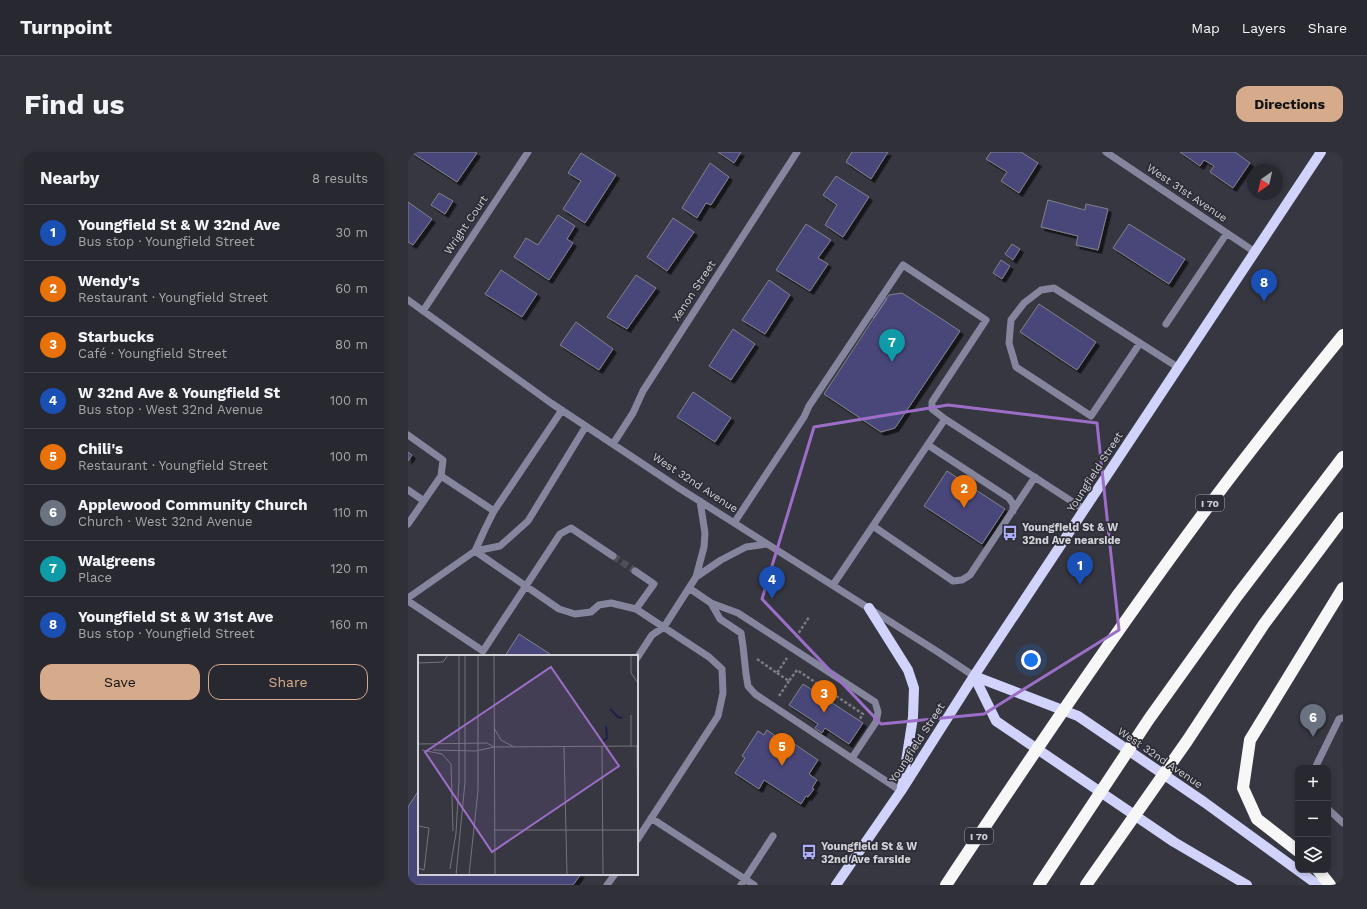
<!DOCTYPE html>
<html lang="en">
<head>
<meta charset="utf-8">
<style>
	body { margin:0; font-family:"Work Sans",sans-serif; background:#303138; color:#f1f3f6 }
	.controls { position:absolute; right:12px; bottom:12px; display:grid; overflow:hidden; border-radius:8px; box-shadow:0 2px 6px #0003 }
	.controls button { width:36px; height:36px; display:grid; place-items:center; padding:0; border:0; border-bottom:1px solid #44454c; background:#282930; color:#f1f3f6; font:20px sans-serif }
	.compass { position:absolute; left:839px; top:12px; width:36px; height:36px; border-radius:50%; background:#282930; box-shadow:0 2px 6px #0003; rotate:214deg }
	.you { position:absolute; left:623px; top:508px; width:14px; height:14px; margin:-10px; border:3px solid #fff; border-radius:50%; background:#1a73e8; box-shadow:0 0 0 6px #1a73e833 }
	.badge { display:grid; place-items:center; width:26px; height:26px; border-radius:50%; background:#d6ab8b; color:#fff; font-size:13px; font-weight:700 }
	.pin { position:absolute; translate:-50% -33px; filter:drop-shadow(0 1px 2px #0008) }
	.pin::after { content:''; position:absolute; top:21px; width:14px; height:12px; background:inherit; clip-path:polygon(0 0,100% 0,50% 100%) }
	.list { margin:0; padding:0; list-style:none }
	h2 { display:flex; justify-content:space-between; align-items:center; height:52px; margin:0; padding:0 16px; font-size:17px }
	h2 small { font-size:13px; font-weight:400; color:#a5a6ab }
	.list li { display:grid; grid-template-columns:26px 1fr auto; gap:12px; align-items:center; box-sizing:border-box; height:56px; padding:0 16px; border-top:1px solid #44454c }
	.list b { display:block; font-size:15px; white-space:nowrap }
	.list p { margin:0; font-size:13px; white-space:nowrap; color:#a5a6ab }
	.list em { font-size:13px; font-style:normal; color:#a5a6ab }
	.actions { display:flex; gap:8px; padding:12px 16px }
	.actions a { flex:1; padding:9px 0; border:1px solid #d6ab8b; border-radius:12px; text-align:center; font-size:14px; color:#d6ab8b }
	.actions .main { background:#d6ab8b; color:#111 }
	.icon { flex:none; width:22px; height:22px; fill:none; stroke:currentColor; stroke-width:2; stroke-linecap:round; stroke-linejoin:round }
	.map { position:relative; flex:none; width:935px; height:733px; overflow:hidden; border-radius:12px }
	header { display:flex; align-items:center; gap:24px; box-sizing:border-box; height:56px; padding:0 20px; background:#282930; border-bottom:1px solid #44454c }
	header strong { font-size:19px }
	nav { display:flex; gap:22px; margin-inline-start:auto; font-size:14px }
	.intro { display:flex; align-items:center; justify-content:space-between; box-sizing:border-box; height:96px; padding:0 24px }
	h1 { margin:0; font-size:28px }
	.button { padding:10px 18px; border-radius:12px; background:#d6ab8b; color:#111; font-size:14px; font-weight:700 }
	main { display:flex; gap:24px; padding:0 24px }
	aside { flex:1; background:#282930; border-radius:12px; box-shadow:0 2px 6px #0003 }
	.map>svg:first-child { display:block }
	.building { fill:#484679; stroke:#80818c; filter:url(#shadow) }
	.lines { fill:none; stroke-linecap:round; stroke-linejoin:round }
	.minor-tunnel { stroke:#4d4e56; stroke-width:7; stroke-dasharray:7 3.5; stroke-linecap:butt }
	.path { stroke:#7a7a82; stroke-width:2.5; stroke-dasharray:3 2; stroke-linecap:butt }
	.minor { stroke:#85859e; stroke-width:7 }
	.major { stroke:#d2d3fd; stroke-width:10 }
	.highway { stroke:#f7f7f7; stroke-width:12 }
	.marked { fill:none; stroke:#9d6ec8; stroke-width:3; stroke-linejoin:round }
	.labels { text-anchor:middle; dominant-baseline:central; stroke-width:3.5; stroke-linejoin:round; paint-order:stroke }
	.shield { fill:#2c2d36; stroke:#9f9fa6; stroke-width:1 }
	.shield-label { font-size:10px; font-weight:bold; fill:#d0d0d6 }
	.street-label { font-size:11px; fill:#d0d0d6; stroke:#2c2d36 }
	.poi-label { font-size:11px; font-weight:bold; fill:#d0d0d6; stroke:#2c2d36; text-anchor:start }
	.inset-river { fill:none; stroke:#221d4c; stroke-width:2 }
	.inset-road { fill:none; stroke:#74747c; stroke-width:1 }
	.view { fill:#9d6ec8; fill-opacity:0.15; stroke:#9d6ec8; stroke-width:2 }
	.inset-edge { fill:none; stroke:#d0d0d6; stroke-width:2 }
</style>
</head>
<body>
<header>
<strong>Turnpoint</strong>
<nav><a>Map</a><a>Layers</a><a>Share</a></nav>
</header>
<div class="intro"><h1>Find us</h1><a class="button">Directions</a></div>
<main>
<aside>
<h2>Nearby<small>8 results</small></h2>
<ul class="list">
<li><span class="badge" style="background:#1a4fb4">1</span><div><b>Youngfield St &amp; W 32nd Ave</b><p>Bus stop · Youngfield Street</p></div><em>30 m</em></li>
<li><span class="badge" style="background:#e8710a">2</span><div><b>Wendy's</b><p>Restaurant · Youngfield Street</p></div><em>60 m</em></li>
<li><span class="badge" style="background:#e8710a">3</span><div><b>Starbucks</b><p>Café · Youngfield Street</p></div><em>80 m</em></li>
<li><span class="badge" style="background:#1a4fb4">4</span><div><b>W 32nd Ave &amp; Youngfield St</b><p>Bus stop · West 32nd Avenue</p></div><em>100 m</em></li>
<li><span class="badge" style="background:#e8710a">5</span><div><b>Chili's</b><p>Restaurant · Youngfield Street</p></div><em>100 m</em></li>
<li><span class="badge" style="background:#6b7280">6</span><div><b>Applewood Community Church</b><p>Church · West 32nd Avenue</p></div><em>110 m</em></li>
<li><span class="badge" style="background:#0f9aa8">7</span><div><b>Walgreens</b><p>Place</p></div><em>120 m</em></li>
<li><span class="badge" style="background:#1a4fb4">8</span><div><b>Youngfield St &amp; W 31st Ave</b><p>Bus stop · Youngfield Street</p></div><em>160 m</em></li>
</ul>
<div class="actions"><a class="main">Save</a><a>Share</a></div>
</aside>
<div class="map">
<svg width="935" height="733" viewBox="0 0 935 733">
	<defs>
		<filter id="shadow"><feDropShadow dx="3.5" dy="3.5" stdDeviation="0" flood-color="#0009"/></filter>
	</defs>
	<rect width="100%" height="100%" fill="#363740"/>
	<path class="building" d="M 3,0 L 67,0 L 69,1 L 49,30 Z
		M 310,0 L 333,0 L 326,11 Z
		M 444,0 L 480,0 L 463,27 L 438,10 Z
		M 583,0 L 613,0 L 630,11 L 611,41 L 593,29 L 599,20 L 578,7 Z
		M 772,0 L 827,0 L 842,11 L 825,36 L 802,20 L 806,14 L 796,8 L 792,14 Z
		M 173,1 L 208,23 L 177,71 L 155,57 L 173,29 L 160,21 Z
		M 302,11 L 321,25 L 303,53 L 298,51 L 289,66 L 274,56 Z
		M 428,24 L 461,45 L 435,85 L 417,73 L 429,53 L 415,43 Z
		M 31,41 L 45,49 L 37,62 L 23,53 Z
		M 640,48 L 677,58 L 678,52 L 700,57 L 690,98 L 668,93 L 670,84 L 633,75 Z
		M 0,50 L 24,67 L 5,93 L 0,90 Z
		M 150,63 L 167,74 L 159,87 L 165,91 L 141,128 L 106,105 L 118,86 L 130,93 Z
		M 265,66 L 286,80 L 259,119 L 239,105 Z
		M 398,72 L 423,88 L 410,106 L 420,112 L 402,139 L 368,118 Z
		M 721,72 L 777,107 L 761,132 L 705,96 Z
		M 604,92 L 612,97 L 605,108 L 597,102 Z
		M 593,108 L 602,114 L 594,127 L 585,121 Z
		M 93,118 L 129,142 L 114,165 L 77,142 Z
		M 228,123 L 248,136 L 219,177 L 199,165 Z
		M 361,128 L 382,143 L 357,182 L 334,168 Z
		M 494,141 L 552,179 L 487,276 L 473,280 L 416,242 L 481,143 Z
		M 472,142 L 479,147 L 466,166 L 460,161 Z
		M 631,152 L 688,190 L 669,218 L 612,180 Z
		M 168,170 L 205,197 L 191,218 L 152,193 Z
		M 325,177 L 347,192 L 323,228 L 301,214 Z
		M 285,240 L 323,266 L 307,290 L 269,265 Z
		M 0,300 L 4,303 L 0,309 Z
		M 539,319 L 597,357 L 574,392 L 516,354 Z
		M 111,482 L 145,504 L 97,504 Z
		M 395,532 L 455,571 L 441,592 L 417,576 L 414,581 L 407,576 L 410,572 L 381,553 Z
		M 359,578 L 376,590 L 375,592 L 379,595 L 382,589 L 410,608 L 401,622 L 409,628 L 404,636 L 406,637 L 400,645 L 398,644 L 393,652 L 356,628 L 351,637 L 327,621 L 337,606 L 334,604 L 350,579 L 356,583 Z
		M 11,638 L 11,722 L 173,722 L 165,733 L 0,733 L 0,655 Z"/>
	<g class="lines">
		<path class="minor-tunnel" d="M 205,404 L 227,419"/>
		<path class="path" d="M 388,485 L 401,465
			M 349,507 L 369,521 L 379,506
			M 369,521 L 381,529 L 389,518 L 455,562 L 451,568
			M 371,544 L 381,529"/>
		<path class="minor" d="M 698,0 L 847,100
			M 0,148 L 143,251 L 271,336 L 530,500 L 566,524
			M 15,159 L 120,0
			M 758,172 L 819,81
			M 732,191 L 683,264 L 608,215 L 601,191 L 603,168 L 616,151 L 633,138 L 646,136 C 688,163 729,189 771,216
			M 0,283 L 35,308 L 33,324 L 86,359
			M 205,292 L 225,261 L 235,239 L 389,0
			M 520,293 L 601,346 L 605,352 L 605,359
			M 0,338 L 16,349
			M 326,371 L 396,265 L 401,254 L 495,113 L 578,168 L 524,250 L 524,257 L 537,267 L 677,358
			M 0,372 L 33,324
			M 465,374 L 545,429 L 554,428 L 562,423 L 627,325
			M 67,399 L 151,457 L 167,462 L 183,460 L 191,453 L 203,451 L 228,457 L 301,505 L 314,517 L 315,541 L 310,564 L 229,688
			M 67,399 L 77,377 L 86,359 L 154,258
			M 227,419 L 246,432 L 228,457
			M 288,425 L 313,408 L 338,395 L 359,392
			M 425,433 L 537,267
			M 281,436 L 303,451 L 330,461 L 467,550 L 470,560 L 468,570 L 444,606
			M 0,446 L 67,399 L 92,394 L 120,369 L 178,274
			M 0,449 L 75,499 L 152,382 L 163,376 L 205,404
			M 303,451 L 312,467 L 333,481 L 335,494 L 338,522 L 340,534 L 347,542 L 493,639
			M 229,506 L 244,483 L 256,475 L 288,425 L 296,395 L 297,381 L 292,349
			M 907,616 L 931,567 L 935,566
			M 920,657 L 935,671
			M 243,666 L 346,733
			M 199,733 L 207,722
			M 333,733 L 365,684"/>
		<path class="major" d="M 461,456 L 500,518 L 506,536 L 505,565 L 494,635
			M 566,524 L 670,564 L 796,650 L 910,733
			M 566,524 L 588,569 L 766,690 L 839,733
			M 428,733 L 493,639 L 566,524 L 913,0"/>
		<path class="highway" d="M 890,699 L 849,667 L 835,636 L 842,588 L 935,436
			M 910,718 L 922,733
			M 538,733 C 621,608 705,483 794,363 C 839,302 887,242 935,183
			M 631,733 L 741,567 L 829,444 L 935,305
			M 678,733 L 779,589 L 856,472 L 935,366"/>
	</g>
	<path class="marked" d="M 540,253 L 689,271 L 711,478 L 576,562 L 473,572 L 354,447 L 406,275 Z"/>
	<defs>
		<symbol id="bus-bare" viewBox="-9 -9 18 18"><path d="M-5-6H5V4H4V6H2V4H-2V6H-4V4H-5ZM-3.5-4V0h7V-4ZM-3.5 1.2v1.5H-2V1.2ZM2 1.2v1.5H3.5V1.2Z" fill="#afaefa" stroke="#2c2d36" stroke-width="2.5" paint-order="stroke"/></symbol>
	</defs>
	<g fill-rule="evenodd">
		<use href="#bus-bare" x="591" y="370" width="22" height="22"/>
		<use href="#bus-bare" x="390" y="689" width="22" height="22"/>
	</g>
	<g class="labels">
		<g class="shield">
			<rect x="788" y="343" width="28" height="16" rx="3"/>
			<rect x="557" y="676" width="28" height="16" rx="3"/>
		</g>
		<g class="shield-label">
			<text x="802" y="351">I 70</text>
			<text x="571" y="684">I 70</text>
		</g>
		<g class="street-label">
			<text transform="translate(779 41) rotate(34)">West 31st Avenue</text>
			<text transform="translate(58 73) rotate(-56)">Wright Court</text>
			<text transform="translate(286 139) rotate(-57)">Xenon Street</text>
			<text transform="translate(687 320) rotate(-57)">Youngfield Street</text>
			<text transform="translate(287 331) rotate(33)">West 32nd Avenue</text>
			<text transform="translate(509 591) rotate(-57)">Youngfield Street</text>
			<text transform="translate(752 606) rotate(34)">West 32nd Avenue</text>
		</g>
		<g class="poi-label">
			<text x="614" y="375">Youngfield St &amp; W<tspan x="614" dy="13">32nd Ave nearside</tspan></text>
			<text x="413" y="694">Youngfield St &amp; W<tspan x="413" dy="13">32nd Ave farside</tspan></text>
		</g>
	</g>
	<g transform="translate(10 503)">
		<rect width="220" height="220" fill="#363740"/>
		<path class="inset-river" d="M 192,54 L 200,62 L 204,63M 185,86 L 189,83 L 188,71"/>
		<path class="inset-road" d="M 76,0 L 77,220M 213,0 L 213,18 L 220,28M 0,8 L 25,7 L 30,0M 213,60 L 213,91M 76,73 L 83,85 L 96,92M 0,89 L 69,88 L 76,92M 146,91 L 149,220M 184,91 L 185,220M 219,91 L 220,185M 76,92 L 220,91M 4,95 L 24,99 L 33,109 L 35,176M 15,95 L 58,96 L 76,92M 0,171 L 11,173 L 6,215 L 0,213M 76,175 L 220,175M 32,214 L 38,178 L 41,126 L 41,0M 38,220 L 47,127 L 47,0M 51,220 L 60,135 L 60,0"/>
		<path class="view" d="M 133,12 L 201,111 L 74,197 L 7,97 Z"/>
		<rect width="220" height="220" class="inset-edge"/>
	</g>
</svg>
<div class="controls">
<button>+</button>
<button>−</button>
<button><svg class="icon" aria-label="layers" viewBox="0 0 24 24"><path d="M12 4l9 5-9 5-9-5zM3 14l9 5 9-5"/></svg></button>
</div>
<svg class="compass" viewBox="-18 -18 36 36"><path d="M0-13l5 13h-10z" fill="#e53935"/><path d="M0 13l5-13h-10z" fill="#a5a6ab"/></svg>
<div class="you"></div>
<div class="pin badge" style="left:672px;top:433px;background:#1a4fb4">1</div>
<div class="pin badge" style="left:556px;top:356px;background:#e8710a">2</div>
<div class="pin badge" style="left:416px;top:561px;background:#e8710a">3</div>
<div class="pin badge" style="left:364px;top:447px;background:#1a4fb4">4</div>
<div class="pin badge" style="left:374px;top:614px;background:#e8710a">5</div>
<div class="pin badge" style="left:905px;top:585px;background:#6b7280">6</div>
<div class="pin badge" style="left:484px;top:210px;background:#0f9aa8">7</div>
<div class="pin badge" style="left:856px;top:150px;background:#1a4fb4">8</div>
</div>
</main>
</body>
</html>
